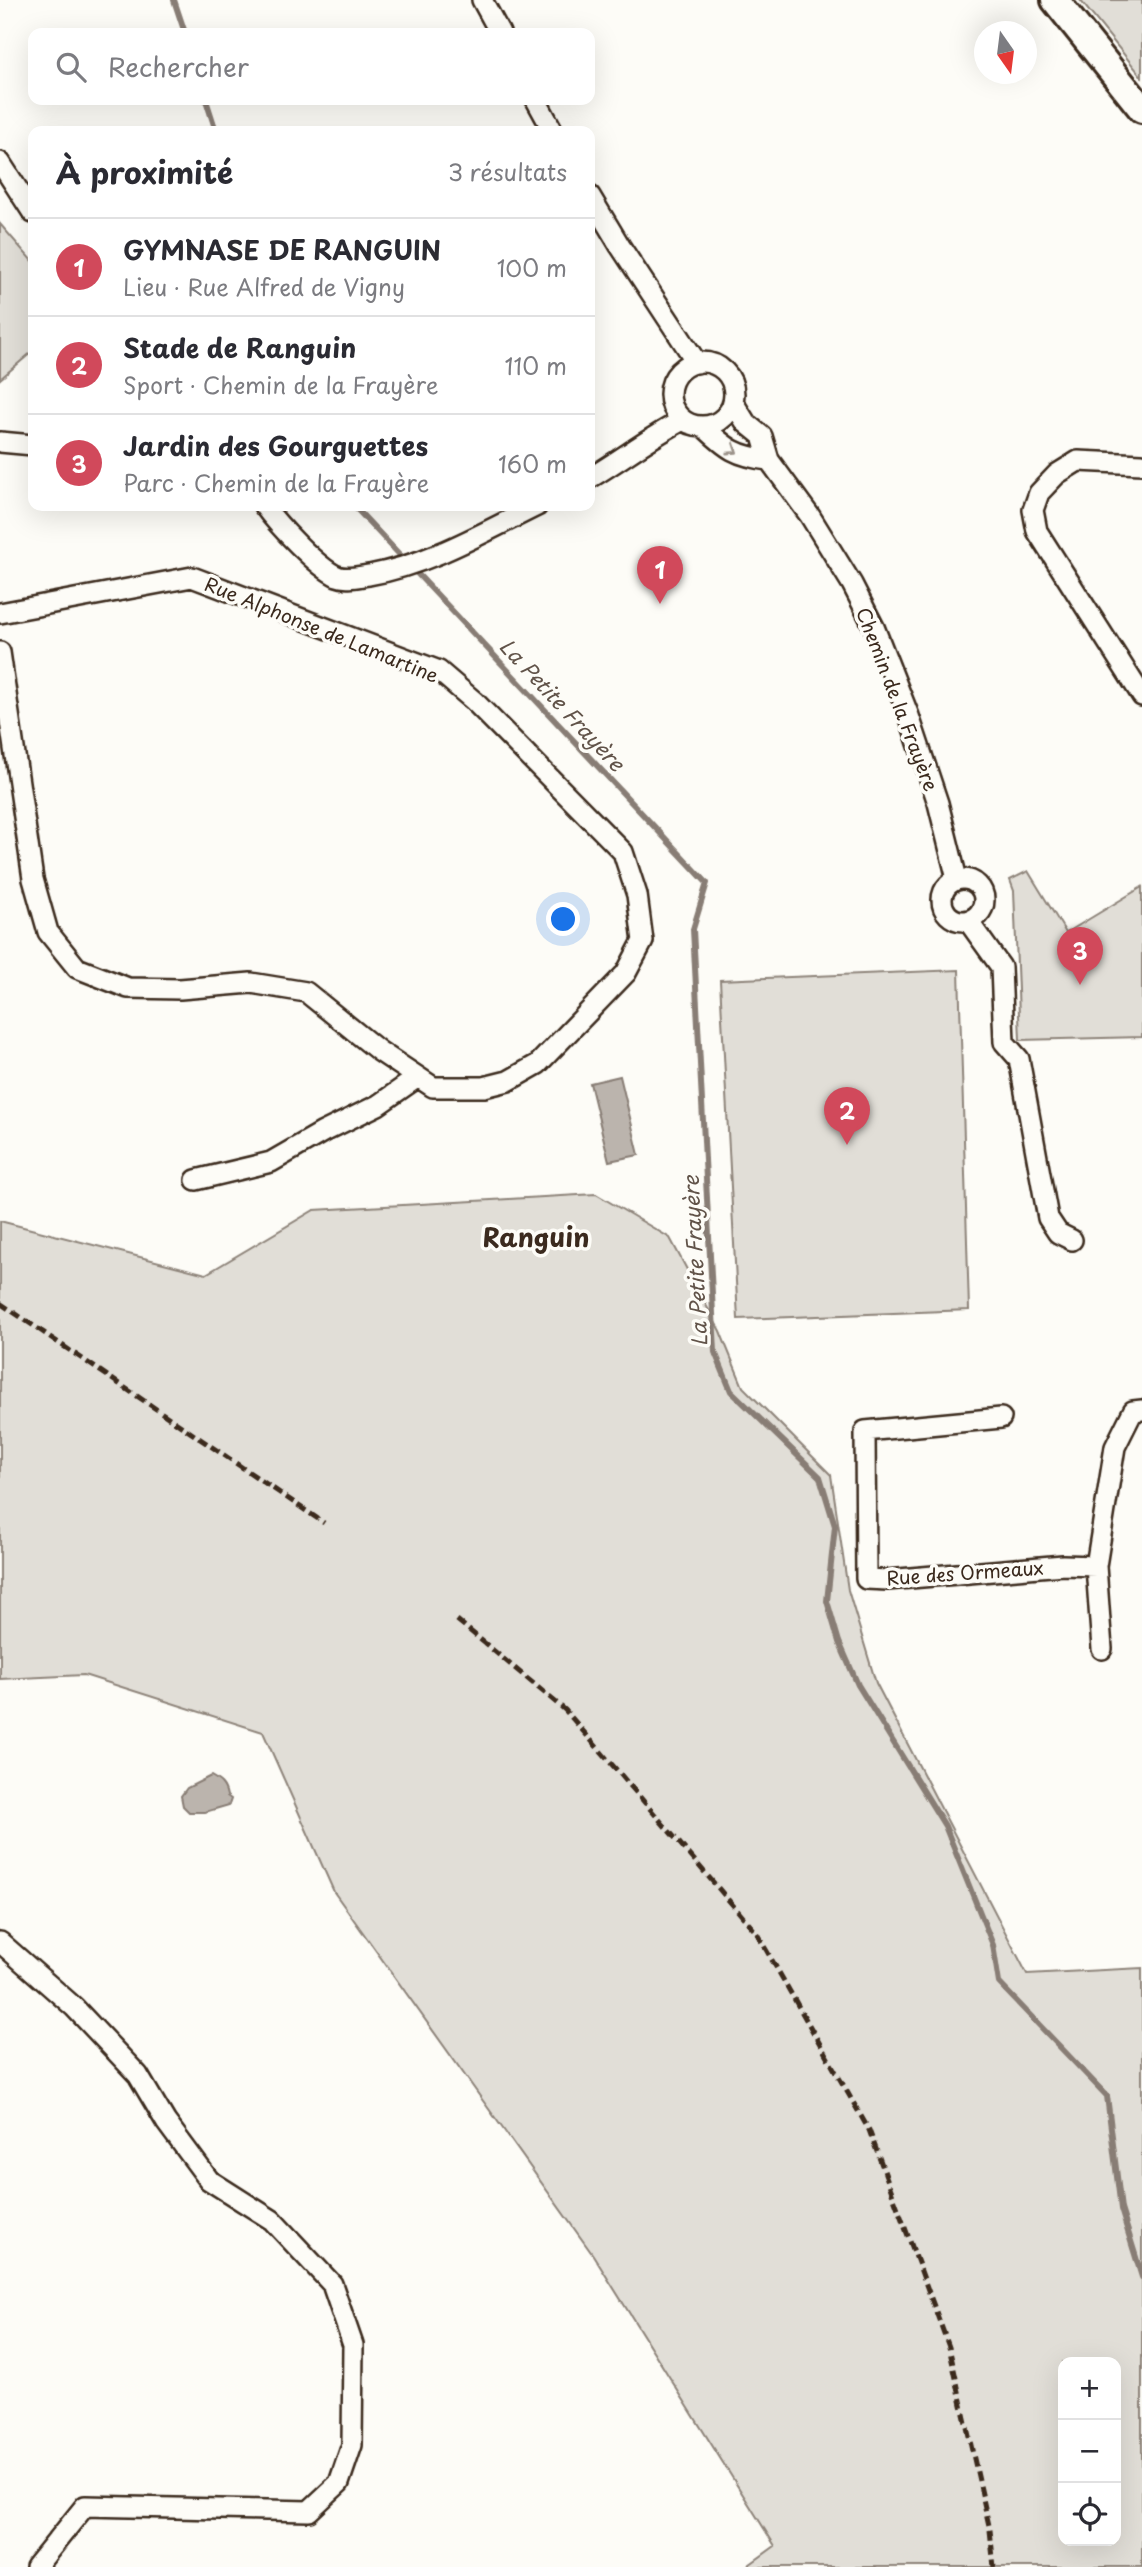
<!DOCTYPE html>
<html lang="fr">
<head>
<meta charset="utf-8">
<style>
	body { margin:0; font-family:"Playpen Sans",sans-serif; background:#f7f7f7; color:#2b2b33 }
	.controls { position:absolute; right:21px; bottom:21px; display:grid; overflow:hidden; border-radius:14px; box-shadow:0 7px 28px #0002 }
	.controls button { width:63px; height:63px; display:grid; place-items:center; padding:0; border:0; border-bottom:2px solid #e1e1e2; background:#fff; color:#2b2b33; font:35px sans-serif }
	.compass { position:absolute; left:974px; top:21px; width:63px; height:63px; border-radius:50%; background:#fff; box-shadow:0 7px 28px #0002; rotate:166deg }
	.you { position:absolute; left:564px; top:920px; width:24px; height:24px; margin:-18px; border:5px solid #fff; border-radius:50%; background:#1a73e8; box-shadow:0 0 0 10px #1a73e833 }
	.badge { display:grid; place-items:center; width:46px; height:46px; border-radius:50%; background:#d1495b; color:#fff; font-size:23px; font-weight:700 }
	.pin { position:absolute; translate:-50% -58px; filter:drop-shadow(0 2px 4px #0008) }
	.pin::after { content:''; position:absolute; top:37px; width:24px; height:21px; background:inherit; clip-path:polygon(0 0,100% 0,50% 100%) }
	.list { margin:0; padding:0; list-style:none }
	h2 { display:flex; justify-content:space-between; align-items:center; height:91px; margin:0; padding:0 28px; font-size:30px }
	h2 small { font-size:23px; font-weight:400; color:#7c7c81 }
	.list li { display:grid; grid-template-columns:46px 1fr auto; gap:21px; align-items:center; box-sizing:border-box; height:98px; padding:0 28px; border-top:2px solid #e1e1e2 }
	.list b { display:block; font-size:26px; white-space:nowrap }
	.list p { margin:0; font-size:23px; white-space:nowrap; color:#7c7c81 }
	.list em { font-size:23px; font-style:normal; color:#7c7c81 }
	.icon { flex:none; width:38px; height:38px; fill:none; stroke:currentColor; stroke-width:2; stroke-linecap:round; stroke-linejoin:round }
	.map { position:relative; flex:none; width:1142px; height:2567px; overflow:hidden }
	.search { position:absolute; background:#fff; box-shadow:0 7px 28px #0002; left:28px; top:28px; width:567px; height:77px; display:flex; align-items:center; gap:18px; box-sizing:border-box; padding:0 24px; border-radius:14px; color:#7c7c81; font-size:26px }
	.panel { position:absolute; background:#fff; box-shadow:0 7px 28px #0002; left:28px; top:126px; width:567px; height:385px; border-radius:14px }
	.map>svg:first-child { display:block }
	.green { fill:#e1ded7; stroke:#8e847a; stroke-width:2; fill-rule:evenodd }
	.water { fill:#bbb4ad; stroke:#887d74; stroke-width:2 }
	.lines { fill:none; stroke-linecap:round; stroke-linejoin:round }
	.stream { stroke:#887d74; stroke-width:6 }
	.minor-casing { stroke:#3b2a1e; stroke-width:24 }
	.secondary-casing { stroke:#3b2a1e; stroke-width:32 }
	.minor { stroke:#fdfcf7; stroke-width:19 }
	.secondary { stroke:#fdfcf7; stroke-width:26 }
	.rail { stroke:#3b2a1e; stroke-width:5; stroke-dasharray:10 5; stroke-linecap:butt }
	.oneway { stroke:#9c938a }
	.labels { text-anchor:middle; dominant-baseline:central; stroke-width:7; stroke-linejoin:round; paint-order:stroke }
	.street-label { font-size:19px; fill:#3b2a1e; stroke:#fdfcf7 }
	.water-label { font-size:21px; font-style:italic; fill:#615349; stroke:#fdfcf7 }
	.district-label { font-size:26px; font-weight:bold; fill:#3b2a1e; stroke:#fdfcf7 }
</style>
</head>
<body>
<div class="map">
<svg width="1142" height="2567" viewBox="0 0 1142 2567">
	<rect width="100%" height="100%" fill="#fdfcf7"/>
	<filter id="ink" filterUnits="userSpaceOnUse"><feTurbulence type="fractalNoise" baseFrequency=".0143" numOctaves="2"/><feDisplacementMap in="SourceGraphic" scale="14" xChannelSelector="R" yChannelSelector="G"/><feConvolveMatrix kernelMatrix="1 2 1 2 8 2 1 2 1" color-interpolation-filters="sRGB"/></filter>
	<g filter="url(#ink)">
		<path class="green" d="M 1080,0 L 1142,0 L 1142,77 Z
			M 0,224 L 33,262 L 33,351 L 0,379 Z
			M 1028,871 L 1066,933 L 1142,887 L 1142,1037 L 1020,1040 L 1014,891 L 1010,880 Z
			M 959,970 L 969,1310 L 738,1319 L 720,980 Z
			M 596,1194 L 670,1238 L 720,1331 L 743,1387 L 831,1475 L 848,1590 L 876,1683 L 1027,1974 L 1142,1968 L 1142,2567 L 746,2567 L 775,2546 L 593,2255 L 334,1892 L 263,1732 L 84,1675 L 0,1679 L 0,1221 L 206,1274 L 314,1210 ZM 1116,2362 L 1116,2541 L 1063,2541 L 1063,2362 Z"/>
		<path class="water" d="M 620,1076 L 639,1155 L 609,1161 L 590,1083 Z
			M 211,1776 C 220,1781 225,1785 227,1796 L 231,1799 L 229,1805 L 205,1812 L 189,1812 L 183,1806 L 181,1796 L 187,1788 Z"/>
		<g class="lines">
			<path class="stream" d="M 174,0 L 185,33
				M 206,100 L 216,131
				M 354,506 L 707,883 L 693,929 L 715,1352 L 731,1391 L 820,1477 L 835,1526 L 827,1601 L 839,1642 L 858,1685 L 945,1826 L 993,1945 L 999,1983 L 1107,2096 L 1121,2209 L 1142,2277"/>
			<defs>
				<path id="minor" d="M 482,0 L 500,33
					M 536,100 L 553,131
					M 0,162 L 33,213
					M 590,196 L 620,246 L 697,363
					M670 394a32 32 0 1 1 64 0a32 32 0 1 1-64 0Z
					M 733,402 L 746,423 L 762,436 L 769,460 L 810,516 L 852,584 L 874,627 L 909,716 L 938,803 L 957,879
					M 703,426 C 727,449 736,456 769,460
					M 0,442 L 33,445
					M 1142,464 L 1078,461 L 1057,474 L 1039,493 L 1033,510 L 1037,531 L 1142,696
					M 590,478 C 622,459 650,437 683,420
					M 264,506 C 277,524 317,567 337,576 C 347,580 360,576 369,575 C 430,564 482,533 537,506
					M 0,613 L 192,577 L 439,671 L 474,701 L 623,852 L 637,895 L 643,941 L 626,973 L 538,1064 L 508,1081 L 484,1087 L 433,1087 L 379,1051 L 306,992 L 251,983 L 180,989 L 128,988 L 77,968 L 48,932 L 33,879 L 0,652
					M942 900a21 21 0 1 1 42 0a21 21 0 1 1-42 0Z
					M 968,921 L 1001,967 L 1004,1042 L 1019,1059 L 1048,1218 L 1058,1233 L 1072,1240
					M 196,1180 L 271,1162 L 323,1132 L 378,1105 L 418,1077
					M 1001,1418 L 865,1431 L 866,1579 L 887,1580 L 1063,1565 L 1096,1566
					M 1102,1649 L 1096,1566 L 1115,1447 L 1133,1411 L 1142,1410
					M 0,1942 L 74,2007 L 138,2075 L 166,2122 L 209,2180 L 272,2220 L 332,2284 L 353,2345 L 352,2445 L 339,2483 L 309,2511 L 85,2506 L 36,2567"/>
				<path id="secondary" d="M 1055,0 L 1142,109"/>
			</defs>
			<use href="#minor" class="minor-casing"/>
			<use href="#secondary" class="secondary-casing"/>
			<use href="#minor" class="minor"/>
			<use href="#secondary" class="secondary"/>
			<path class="rail" d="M 0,1303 L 324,1523
				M 457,1620 L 565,1710 L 756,1932 L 869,2130 L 949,2347 L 990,2530 L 994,2567"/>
		</g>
		<defs><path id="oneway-chevron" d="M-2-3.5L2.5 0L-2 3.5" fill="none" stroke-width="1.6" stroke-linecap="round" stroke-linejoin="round" transform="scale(1.75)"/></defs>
		<use class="oneway" href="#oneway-chevron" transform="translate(733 450) rotate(34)"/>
	</g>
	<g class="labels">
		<g class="street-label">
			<text transform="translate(322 629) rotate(22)">Rue Alphonse de Lamartine</text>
			<text transform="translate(898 699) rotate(69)">Chemin de la Frayère</text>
			<text transform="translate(965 1572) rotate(-4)">Rue des Ormeaux</text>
		</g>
		<g class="water-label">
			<text transform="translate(563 704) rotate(47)">La Petite Frayère</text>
			<text transform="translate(694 1261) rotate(-93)">La Petite Frayère</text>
		</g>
		<g class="district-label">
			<text x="536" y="1236">Ranguin</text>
		</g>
	</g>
</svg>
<div class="controls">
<button>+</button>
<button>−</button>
<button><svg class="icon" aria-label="locate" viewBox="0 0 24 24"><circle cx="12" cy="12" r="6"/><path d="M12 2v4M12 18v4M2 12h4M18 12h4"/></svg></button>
</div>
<svg class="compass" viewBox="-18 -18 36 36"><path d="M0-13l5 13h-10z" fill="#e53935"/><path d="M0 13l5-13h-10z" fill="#7c7c81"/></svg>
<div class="you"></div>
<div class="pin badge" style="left:660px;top:604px">1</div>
<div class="pin badge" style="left:847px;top:1145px">2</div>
<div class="pin badge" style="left:1080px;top:985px">3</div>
<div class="search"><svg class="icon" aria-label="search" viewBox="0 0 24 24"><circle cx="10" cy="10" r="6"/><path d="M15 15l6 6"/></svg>Rechercher</div>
<section class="panel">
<h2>À proximité<small>3 résultats</small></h2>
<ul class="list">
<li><span class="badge">1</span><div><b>GYMNASE DE RANGUIN</b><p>Lieu · Rue Alfred de Vigny</p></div><em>100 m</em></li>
<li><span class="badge">2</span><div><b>Stade de Ranguin</b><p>Sport · Chemin de la Frayère</p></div><em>110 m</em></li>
<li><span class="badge">3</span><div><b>Jardin des Gourguettes</b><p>Parc · Chemin de la Frayère</p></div><em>160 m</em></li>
</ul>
</section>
</div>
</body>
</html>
